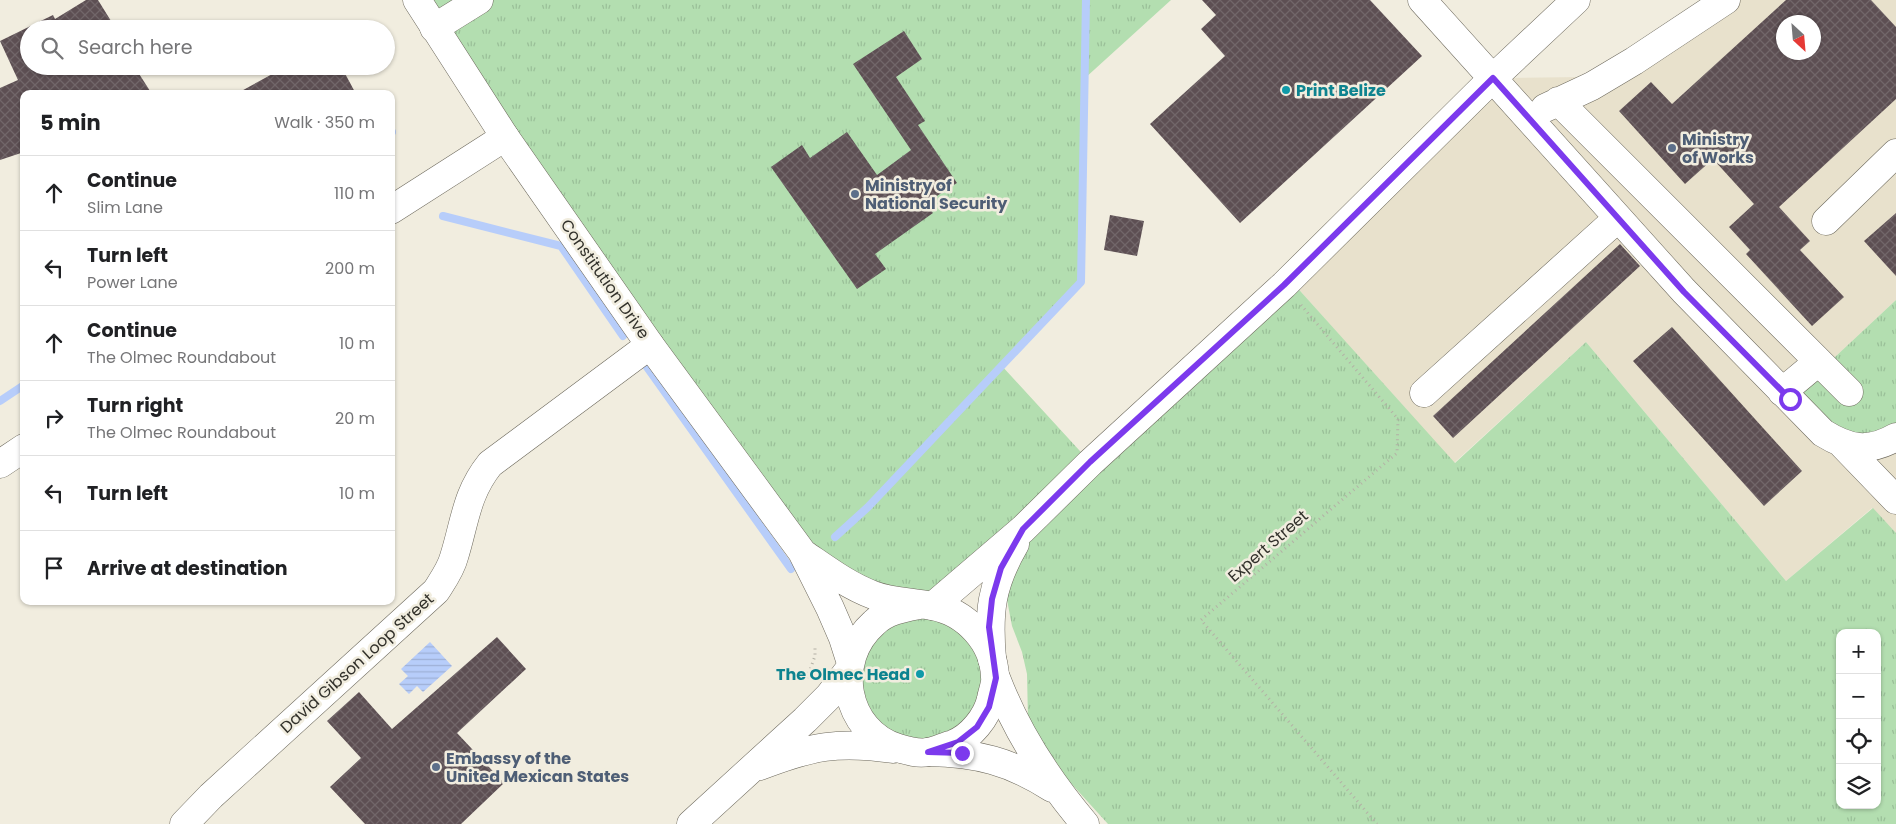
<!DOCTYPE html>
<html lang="en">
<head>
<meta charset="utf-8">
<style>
	body { margin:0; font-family:Poppins,sans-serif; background:#f6f6f6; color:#202124 }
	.controls { position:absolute; right:15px; bottom:15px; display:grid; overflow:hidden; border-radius:10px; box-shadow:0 1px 4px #0004 }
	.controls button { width:45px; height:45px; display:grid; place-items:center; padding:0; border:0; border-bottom:1px solid #e0e0e0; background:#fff; color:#202124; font:25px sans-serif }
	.compass { position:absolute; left:1776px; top:15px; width:45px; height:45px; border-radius:50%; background:#fff; box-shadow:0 1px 4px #0004; rotate:154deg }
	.stop { position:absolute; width:15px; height:15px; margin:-11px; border:4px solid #7c3aed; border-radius:50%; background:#fff }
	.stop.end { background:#7c3aed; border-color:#fff; box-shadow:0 1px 5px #0008 }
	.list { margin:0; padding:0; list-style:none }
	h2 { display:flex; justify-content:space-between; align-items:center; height:65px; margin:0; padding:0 20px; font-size:21px }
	h2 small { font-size:16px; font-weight:400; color:#757577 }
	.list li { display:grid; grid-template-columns:32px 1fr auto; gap:15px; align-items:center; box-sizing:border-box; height:75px; padding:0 20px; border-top:1px solid #e0e0e0 }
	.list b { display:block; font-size:19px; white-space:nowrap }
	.list p { margin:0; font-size:16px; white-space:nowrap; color:#757577 }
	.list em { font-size:16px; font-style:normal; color:#757577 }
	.icon { flex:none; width:28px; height:28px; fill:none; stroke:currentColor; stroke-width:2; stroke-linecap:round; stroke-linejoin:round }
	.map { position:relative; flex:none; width:1896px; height:824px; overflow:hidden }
	.search { position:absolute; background:#fff; box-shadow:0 1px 4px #0004; left:20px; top:20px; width:375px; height:55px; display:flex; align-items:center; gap:12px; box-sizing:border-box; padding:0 18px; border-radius:28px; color:#757577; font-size:19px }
	.panel { position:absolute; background:#fff; box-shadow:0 1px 4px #0004; left:20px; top:90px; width:375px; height:515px; border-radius:10px }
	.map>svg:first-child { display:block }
	.built { fill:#e8e1cc; fill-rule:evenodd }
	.grass { fill:url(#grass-tufts); fill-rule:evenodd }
	.water { fill:url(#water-rules) }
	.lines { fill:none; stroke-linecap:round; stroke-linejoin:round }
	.stream { stroke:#b7cdfa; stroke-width:8 }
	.building { fill:url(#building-cross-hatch); fill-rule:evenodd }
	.minor-casing { stroke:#6d695d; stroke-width:29 }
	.major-casing { stroke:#6d695d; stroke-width:29 }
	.path { stroke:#b3b0a5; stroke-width:3; stroke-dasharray:1 4; stroke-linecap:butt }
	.minor { stroke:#fff; stroke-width:28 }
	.major { stroke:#fff; stroke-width:28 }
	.route { stroke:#7c3aed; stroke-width:6 }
	.culture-dot { fill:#0f9aa8; stroke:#f1eddf; stroke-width:2 }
	.service-dot { fill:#5c6f8a; stroke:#f1eddf; stroke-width:2 }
	.labels { text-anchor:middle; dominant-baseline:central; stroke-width:5; stroke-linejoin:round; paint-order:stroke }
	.culture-label { font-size:16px; font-weight:bold; fill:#0d838f; stroke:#f1eddf; text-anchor:start }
	.service-label { font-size:16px; font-weight:bold; fill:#4e5e75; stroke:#f1eddf; text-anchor:start }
	.street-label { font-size:16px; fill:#32312b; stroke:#f1eddf }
</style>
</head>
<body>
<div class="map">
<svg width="1896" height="824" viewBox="0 0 1896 824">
	<defs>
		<pattern id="grass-tufts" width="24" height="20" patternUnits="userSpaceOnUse" patternTransform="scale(1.25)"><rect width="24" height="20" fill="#b3deb0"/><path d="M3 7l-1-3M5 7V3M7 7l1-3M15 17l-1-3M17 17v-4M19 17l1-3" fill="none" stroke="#9abf98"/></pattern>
		<pattern id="water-rules" width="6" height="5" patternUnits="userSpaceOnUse" patternTransform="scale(1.25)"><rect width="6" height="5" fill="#b7cdfa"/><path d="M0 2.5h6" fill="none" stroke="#9eb0d6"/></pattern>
		<pattern id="building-cross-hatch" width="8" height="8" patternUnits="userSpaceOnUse" patternTransform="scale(1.25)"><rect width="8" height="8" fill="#5d4f53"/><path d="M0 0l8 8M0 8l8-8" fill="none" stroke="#716669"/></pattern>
	</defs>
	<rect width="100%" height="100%" fill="#f1eddf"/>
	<path class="built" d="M 1709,0 L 1896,0 L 1896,300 L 1790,399 L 1896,437 L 1896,533 L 1872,508 L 1786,581 L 1586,342 L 1454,463 L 1293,283 L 1493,78 L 1582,77 ZM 1784,22 L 1814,22 L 1814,52 L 1784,52 Z"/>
	<path class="grass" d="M 417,0 L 1171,0 L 1084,79 L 1081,282 L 1001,365 L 1090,462 L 1293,283 L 1455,463 L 1586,342 L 1786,581 L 1873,508 L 1896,533 L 1896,824 L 1108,824 L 1068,780 L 1028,720 L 1027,674 L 1022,652 L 1012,626 L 1004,584 L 1009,563 L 934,606 L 965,619 L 996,678 L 958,742 L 888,745 L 848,671 L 895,610 L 802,552 ZM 1840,633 L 1877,633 L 1877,805 L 1840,805 Z
		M 1896,300 L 1896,437 L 1865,448 L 1790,399 Z"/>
	<path class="water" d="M 430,642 L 452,666 L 423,692 L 417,686 L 409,694 L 399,684 L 408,676 L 401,669 Z"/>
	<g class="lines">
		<path class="stream" d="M 391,132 L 392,132
			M 443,216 L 561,246 L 623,336
			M 644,363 L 791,569
			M 0,401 L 24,385
			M 835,537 L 868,507 L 1081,282 L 1086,0"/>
	</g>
	<path class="building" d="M 86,0 L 98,0 L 116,29 L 29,29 L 29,66 L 134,66 L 152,94 L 25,94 L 24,92 L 24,152 L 0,160 L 0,88 L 18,80 L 0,41 L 53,15 L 55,19 Z
		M 1202,0 L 1370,0 L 1422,56 L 1240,223 L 1150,124 L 1225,56 L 1201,29 L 1216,15 Z
		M 1786,0 L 1871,0 L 1896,27 L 1896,99 L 1779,207 L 1810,241 L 1800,250 L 1844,297 L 1812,326 L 1746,254 L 1750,250 L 1729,227 L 1754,204 L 1713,159 L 1685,184 L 1619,111 L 1651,82 L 1672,104 ZM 1784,22 L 1814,22 L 1814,52 L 1784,52 Z
		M 904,31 L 922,59 L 896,77 L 925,121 L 918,125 L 957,183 L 926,203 L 933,213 L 875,254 L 886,269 L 857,289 L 771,167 L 802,145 L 810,158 L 847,132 L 877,175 L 911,150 L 853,64 Z
		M 287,66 L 341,66 L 356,94 L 236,94 Z
		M 1896,213 L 1896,276 L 1864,241 Z
		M 1110,215 L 1144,221 L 1137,256 L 1104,250 Z
		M 1620,244 L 1640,266 L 1453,438 L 1433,416 Z
		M 1672,327 L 1802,471 L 1764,506 L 1633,361 Z
		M 497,637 L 526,669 L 457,733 L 504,783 L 461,824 L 365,824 L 330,787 L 361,758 L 327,721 L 359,692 L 392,729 Z"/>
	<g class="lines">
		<defs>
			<path id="minor" d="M 1422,0 L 1684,291 L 1823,433 C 1849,449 1868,453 1896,437
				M 434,28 L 479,0
				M 1558,101 L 1849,392
				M 1545,108 L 1592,86 L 1634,61 L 1726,0
				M 391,210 L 505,137
				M 1826,221 L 1896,153
				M 1782,392 L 1818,362
				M 1424,393 L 1618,218
				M 1843,445 L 1896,500
				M 0,464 L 24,448
				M 933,606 L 1023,529 L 1090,463 L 1284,285 L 1493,78 L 1576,0
				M 992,659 C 988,612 991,585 1015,544
				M 996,678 C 1017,733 1047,779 1085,824
				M 928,752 C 977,753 1010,761 1052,788
				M 184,824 L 211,796 L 436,591 C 443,580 451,569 454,557 C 465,522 466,494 490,464 L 650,345"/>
			<path id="major" d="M 417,0 L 505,137 L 650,345 L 802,552 L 830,608 L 843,638 L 850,660
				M 804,554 C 826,569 847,585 873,595 C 892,602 912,602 932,606 C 966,612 994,642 995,677 C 996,684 992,692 991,699 C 987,717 971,737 953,744 C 945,746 936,751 928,752 C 918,754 908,751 898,748 C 844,731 832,660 874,623 C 886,611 903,608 919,605
				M 760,766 C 812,746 838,741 893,749
				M 691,824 L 805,720 L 829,696 L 848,671"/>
		</defs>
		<use href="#minor" class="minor-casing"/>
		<use href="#major" class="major-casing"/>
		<path class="path" d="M 1301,305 L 1398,419 L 1397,453 L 1201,620 L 1377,824
			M 807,678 L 815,656 L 815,645"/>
		<use href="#minor" class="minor"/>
		<use href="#major" class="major"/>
	</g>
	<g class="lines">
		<path class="route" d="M 962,753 L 928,752 L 958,742 L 977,727 L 989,707 L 996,678 L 989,627 L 992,599 L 1001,568 L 1023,529 L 1090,462 L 1284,285 L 1493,78 L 1684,292 L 1790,399"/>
	</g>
	<g class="culture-dot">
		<circle cx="1286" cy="90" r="5"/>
		<circle cx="920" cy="674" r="5"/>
	</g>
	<g class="service-dot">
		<circle cx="1672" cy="148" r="5"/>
		<circle cx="855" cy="194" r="5"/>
		<circle cx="436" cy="767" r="5"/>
	</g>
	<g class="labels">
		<g class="culture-label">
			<text x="1296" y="90">Print Belize</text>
			<text x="910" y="674" text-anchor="end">The Olmec Head</text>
		</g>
		<g class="service-label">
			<text x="1682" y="139">Ministry<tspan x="1682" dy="18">of Works</tspan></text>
			<text x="865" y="185">Ministry of<tspan x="865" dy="18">National Security</tspan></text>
			<text x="446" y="758">Embassy of the<tspan x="446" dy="18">United Mexican States</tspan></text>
		</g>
		<g class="street-label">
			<text transform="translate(605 279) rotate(55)">Constitution Drive</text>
			<text transform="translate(1268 546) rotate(-41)">Expert Street</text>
			<text transform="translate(357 663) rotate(-42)">David Gibson Loop Street</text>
		</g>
	</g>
</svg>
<div class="controls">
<button>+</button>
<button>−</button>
<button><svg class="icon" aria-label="locate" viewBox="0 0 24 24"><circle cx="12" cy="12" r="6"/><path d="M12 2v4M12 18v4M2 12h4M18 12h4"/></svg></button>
<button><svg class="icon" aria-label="layers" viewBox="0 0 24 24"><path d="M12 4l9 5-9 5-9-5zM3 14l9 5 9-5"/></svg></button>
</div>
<svg class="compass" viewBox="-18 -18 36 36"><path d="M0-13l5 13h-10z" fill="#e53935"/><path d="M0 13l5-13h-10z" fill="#757577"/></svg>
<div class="stop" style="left:1790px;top:399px"></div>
<div class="stop end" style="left:962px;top:753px"></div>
<div class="search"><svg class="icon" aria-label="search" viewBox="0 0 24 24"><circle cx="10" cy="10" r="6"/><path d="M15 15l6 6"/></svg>Search here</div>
<section class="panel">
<h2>5 min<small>Walk · 350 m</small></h2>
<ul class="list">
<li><svg class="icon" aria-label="ahead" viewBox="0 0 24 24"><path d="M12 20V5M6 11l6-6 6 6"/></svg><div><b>Continue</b><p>Slim Lane</p></div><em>110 m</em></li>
<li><svg class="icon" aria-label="left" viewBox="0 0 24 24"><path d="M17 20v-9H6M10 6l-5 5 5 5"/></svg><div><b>Turn left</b><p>Power Lane</p></div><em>200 m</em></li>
<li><svg class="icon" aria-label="ahead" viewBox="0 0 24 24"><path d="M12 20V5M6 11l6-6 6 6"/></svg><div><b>Continue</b><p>The Olmec Roundabout</p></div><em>10 m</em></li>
<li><svg class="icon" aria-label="right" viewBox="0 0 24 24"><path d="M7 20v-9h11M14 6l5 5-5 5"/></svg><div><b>Turn right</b><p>The Olmec Roundabout</p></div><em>20 m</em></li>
<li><svg class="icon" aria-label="left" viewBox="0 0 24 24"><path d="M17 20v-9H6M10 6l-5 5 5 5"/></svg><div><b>Turn left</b></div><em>10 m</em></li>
<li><svg class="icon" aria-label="arrive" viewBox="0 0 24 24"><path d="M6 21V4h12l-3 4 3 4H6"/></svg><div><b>Arrive at destination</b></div></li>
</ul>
</section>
</div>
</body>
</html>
